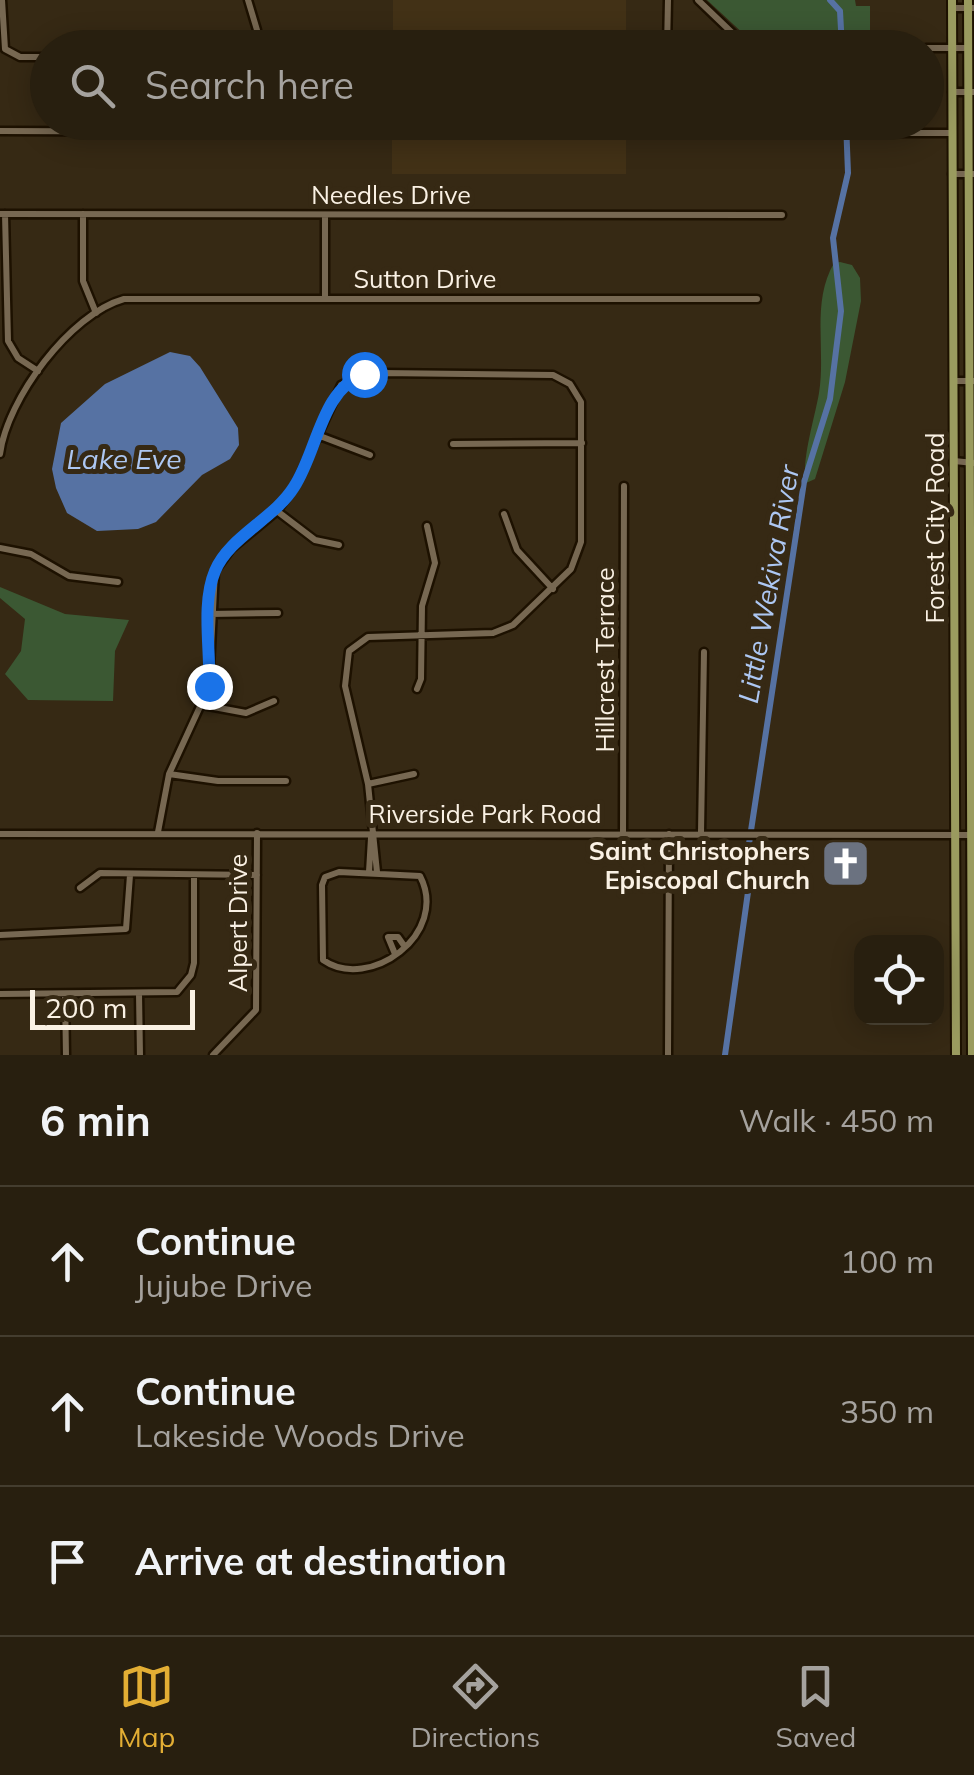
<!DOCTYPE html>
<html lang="en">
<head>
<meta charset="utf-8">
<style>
	body { margin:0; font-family:Mulish,sans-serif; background:#302718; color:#f1f3f6 }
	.controls { position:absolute; right:30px; bottom:30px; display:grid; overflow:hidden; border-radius:20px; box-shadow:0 5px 25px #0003 }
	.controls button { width:90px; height:90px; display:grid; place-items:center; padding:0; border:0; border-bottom:2px solid #443d2f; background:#281f0f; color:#f1f3f6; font:50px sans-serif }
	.scale { position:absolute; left:30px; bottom:25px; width:165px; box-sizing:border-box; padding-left:10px; border:5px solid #faf1e4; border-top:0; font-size:28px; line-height:35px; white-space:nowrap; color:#faf1e4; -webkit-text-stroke:8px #362914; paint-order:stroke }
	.stop { position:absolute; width:30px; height:30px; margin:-22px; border:8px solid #1a73e8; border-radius:50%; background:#fff }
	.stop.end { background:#1a73e8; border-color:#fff; box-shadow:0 2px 10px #0008 }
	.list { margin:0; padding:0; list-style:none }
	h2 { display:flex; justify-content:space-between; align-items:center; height:130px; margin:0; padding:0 40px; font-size:42px }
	h2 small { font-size:32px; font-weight:400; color:#a5a29e }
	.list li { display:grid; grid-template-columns:65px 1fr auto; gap:30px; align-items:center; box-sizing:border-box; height:150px; padding:0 40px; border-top:2px solid #443d2f }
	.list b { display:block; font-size:38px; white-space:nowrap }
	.list p { margin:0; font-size:32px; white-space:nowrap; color:#a5a29e }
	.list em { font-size:32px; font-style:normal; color:#a5a29e }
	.icon { flex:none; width:55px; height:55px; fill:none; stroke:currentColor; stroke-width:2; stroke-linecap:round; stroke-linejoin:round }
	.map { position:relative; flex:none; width:974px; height:1055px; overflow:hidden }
	.search { position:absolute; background:#281f0f; box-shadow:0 5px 25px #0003; left:30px; right:30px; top:30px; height:110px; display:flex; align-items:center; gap:25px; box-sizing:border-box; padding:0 35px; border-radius:55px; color:#a5a29e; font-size:38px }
	.sheet { height:580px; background:#281f0f }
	nav { display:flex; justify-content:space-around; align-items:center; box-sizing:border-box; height:140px; border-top:2px solid #443d2f; background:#281f0f; font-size:28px; color:#a5a29e }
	nav a { display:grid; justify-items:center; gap:5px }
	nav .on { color:#e3ae34 }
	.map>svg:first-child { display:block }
	.built { fill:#423116 }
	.green { fill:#3b5833 }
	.water { fill:#5672a3 }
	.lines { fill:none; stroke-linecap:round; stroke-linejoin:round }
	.canal { stroke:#5672a3; stroke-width:6 }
	.minor-casing { stroke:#1d1100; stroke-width:11 }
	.major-casing { stroke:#1d1100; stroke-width:12 }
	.minor { stroke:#776852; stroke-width:6 }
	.major { stroke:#9a9b5f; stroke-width:8 }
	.route { stroke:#1a73e8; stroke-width:12 }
	.labels { text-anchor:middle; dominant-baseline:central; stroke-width:10; stroke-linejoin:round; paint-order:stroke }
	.street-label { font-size:25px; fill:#faf1e4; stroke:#362914 }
	.poi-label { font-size:25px; font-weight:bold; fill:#faf1e4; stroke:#362914; text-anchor:end }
	.water-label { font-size:28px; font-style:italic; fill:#adc7f2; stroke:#362914 }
</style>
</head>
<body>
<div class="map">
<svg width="974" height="1055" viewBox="0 0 974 1055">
	<rect width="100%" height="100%" fill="#362914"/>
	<path class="built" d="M 393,0 L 626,0 L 626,47 L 393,47 Z
		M 392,123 L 626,123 L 626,174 L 392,174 Z"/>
	<path class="green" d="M 707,0 L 855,0 L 856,6 L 870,6 L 870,40 L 770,47 L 747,37 Z
		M 840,262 L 852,265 L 860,278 L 861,301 L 845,382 L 815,479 L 806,483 C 801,461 815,417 819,393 C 826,349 811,303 834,263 Z
		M 0,587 L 65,614 L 129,620 L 115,651 L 113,701 L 28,700 L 5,674 L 21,651 L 25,619 L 0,598 Z"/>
	<path class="water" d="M 170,352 L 190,356 L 200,367 L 238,428 L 239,445 L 230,459 L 202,475 L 156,522 L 138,529 L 97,531 L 67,513 L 56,488 L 52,469 L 61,423 L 105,384 Z"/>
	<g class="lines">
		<path class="canal" d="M 830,0 L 840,11 L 842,48
			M 725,1055 L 749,885 L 745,870 L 804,482 L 830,399 L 841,311 L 833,238 L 848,173 L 846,122"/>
		<defs>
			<path id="minor" d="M 2,0 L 5,49 L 20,57 L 48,57
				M 248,0 L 257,30 L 255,48
				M 698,0 L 748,48
				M 952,8 L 974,8
				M 667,48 L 668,0
				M 926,48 L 968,48
				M 952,92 L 974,92
				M 0,131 L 282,132
				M 627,133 L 952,133
				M 952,174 L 974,174
				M 0,214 L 782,215
				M 5,214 L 8,341 L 18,358 L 38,371
				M 83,214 L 83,281 L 96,313
				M 325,215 L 325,298
				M 954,381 L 974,381
				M 320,436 L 370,455
				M 453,444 L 582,443
				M 0,454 C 7,399 70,314 124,299 L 757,299
				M 954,461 L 974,463
				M 277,511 L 315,540 L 339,545
				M 504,514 L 517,550 L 553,589
				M 0,548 L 31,554 L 69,576 L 118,582
				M 210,614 L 278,613
				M 417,689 L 421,679 L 422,606 L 435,563 L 427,526
				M 203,705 L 246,713 L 274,701
				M 169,774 L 218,781 L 286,781
				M 368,784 L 414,774
				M 158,832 L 169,774 L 209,687 L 215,571 L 231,549 L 277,511 L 295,486 L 341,385 L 364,374 L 381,373 L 553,375 L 570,384 L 581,402 L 581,542 L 571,569 L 513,625 L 493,633 L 368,637 L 349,651 L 345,686 L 368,784 L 377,872
				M 623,833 L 624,486
				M 701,833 L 704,652
				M 0,834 L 970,835
				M 339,872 L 420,876 C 450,934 369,992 323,960 L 322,885 L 325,877 Z
				M 369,872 L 371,838
				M 80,888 L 100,873 L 257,875
				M 0,935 L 126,929 L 130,875
				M 395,954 L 388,937 L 398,937 L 405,947
				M 0,994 L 177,992 L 191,975 L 194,963 L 194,875
				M 65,994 L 66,1055
				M 139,994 L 140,1055
				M 213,1055 L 256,1010 L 257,833
				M 668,1055 L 669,834"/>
			<path id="major" d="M 952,0 L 956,1055
				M 968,0 L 972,1055"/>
		</defs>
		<use href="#minor" class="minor-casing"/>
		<use href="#major" class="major-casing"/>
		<use href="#minor" class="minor"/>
		<use href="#major" class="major"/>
	</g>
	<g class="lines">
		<path class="route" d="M 209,686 C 211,651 201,604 215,571 C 229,537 274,519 294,487 C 318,450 321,390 364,374"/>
	</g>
	<defs>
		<symbol id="church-square" viewBox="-11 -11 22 22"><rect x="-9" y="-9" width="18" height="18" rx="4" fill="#6b7280" stroke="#362914"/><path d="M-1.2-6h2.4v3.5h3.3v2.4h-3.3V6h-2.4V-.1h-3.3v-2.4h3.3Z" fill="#fff"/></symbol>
	</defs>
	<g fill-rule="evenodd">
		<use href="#church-square" x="818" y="836" width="55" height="55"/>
	</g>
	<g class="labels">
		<g class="street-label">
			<text x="391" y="194">Needles Drive</text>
			<text x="425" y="278">Sutton Drive</text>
			<text transform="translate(934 528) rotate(-90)">Forest City Road</text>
			<text transform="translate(604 660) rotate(-90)">Hillcrest Terrace</text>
			<text x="485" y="813">Riverside Park Road</text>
			<text transform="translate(237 923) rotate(-90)">Alpert Drive</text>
		</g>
		<g class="poi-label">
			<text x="810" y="850">Saint Christophers<tspan x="810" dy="29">Episcopal Church</tspan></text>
		</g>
		<g class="water-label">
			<text x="124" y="458">Lake Eve</text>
			<text transform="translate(768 584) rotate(-80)">Little Wekiva River</text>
		</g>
	</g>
</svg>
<div class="controls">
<button><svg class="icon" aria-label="locate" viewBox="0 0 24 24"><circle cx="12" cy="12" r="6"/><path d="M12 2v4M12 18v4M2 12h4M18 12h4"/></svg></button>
</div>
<div class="scale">200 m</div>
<div class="stop" style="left:364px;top:374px"></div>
<div class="stop end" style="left:209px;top:686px"></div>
<div class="search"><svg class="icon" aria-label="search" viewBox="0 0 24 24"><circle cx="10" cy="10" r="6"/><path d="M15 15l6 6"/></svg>Search here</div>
</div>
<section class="sheet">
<h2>6 min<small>Walk · 450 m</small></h2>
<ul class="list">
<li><svg class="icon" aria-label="ahead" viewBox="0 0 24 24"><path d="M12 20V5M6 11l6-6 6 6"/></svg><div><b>Continue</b><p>Jujube Drive</p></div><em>100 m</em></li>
<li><svg class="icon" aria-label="ahead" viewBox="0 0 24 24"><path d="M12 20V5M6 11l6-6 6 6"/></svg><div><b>Continue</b><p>Lakeside Woods Drive</p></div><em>350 m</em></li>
<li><svg class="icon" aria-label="arrive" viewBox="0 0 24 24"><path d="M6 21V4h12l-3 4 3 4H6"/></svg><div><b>Arrive at destination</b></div></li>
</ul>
</section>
<nav>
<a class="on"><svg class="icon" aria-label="map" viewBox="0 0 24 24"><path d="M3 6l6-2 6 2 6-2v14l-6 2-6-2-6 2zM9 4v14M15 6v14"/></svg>Map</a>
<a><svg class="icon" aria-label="directions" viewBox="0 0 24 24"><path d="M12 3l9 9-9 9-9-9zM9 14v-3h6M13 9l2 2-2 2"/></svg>Directions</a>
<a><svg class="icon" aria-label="saved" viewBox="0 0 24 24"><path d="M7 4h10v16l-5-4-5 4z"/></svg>Saved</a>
</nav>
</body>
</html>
